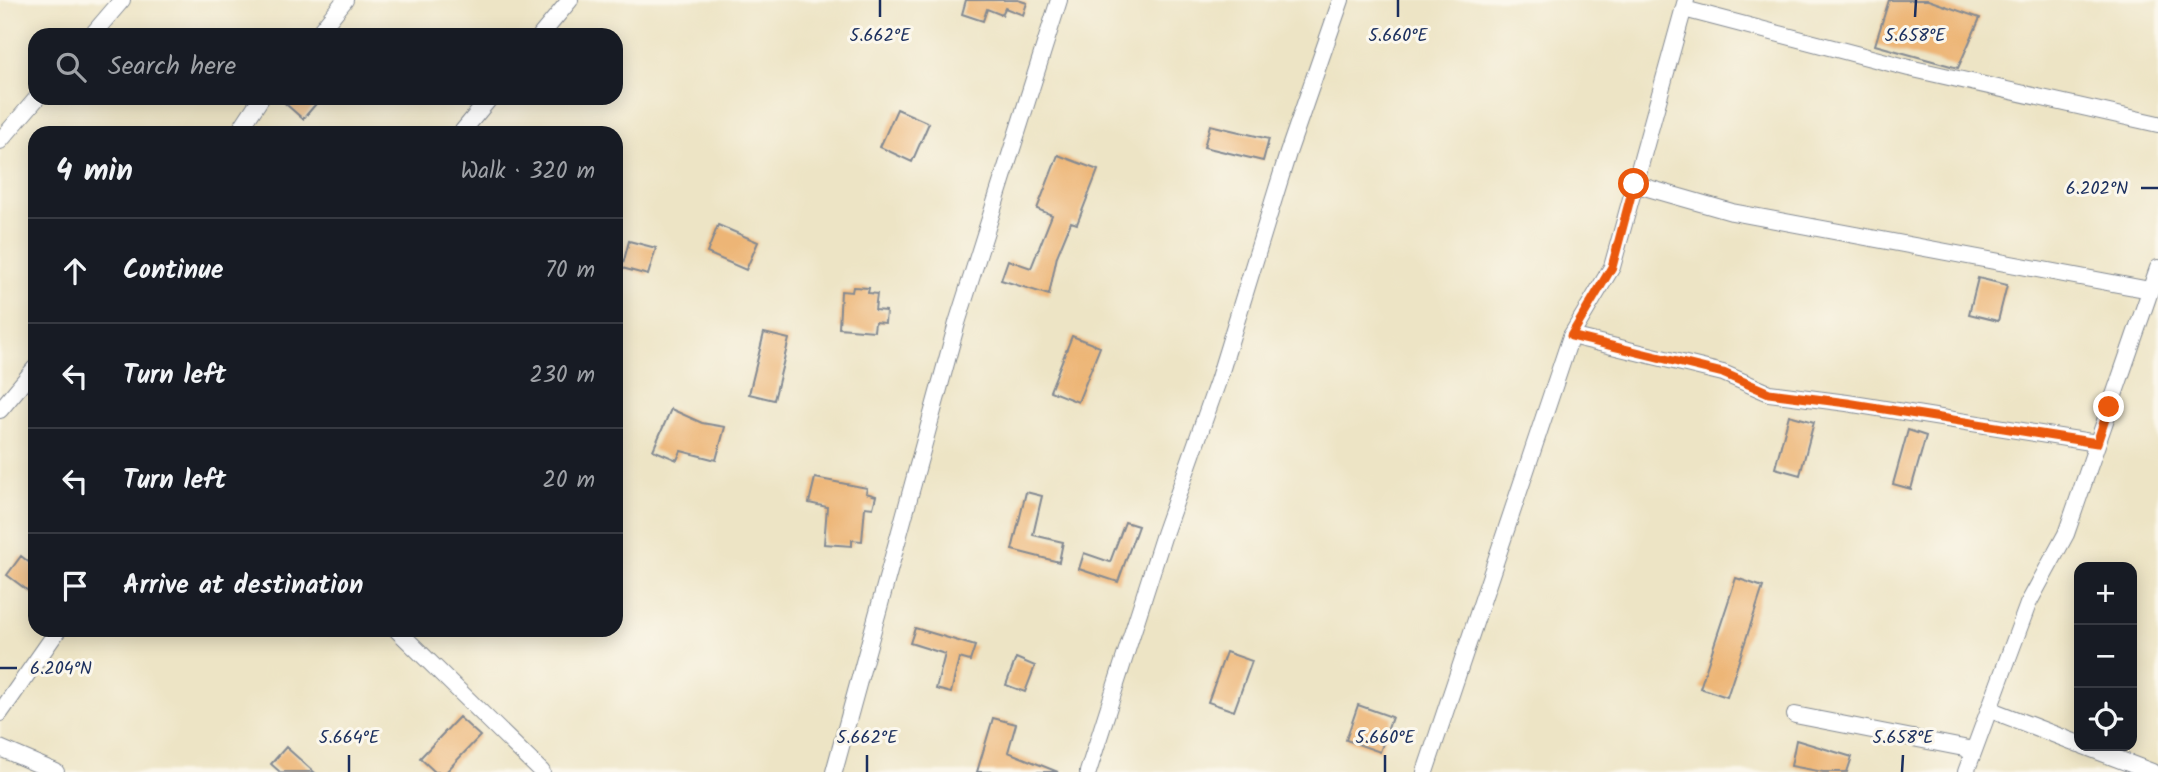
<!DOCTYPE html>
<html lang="en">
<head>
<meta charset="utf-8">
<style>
	body { margin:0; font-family:Kalam,sans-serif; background:#20242c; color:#f1f3f6 }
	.controls { position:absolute; right:21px; bottom:21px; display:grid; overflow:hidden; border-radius:14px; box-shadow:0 4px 18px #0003 }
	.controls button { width:63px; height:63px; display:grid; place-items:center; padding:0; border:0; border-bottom:2px solid #363941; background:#171b24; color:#f1f3f6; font:35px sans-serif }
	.stop { position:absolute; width:21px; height:21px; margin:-16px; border:5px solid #ea580c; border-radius:50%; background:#fff }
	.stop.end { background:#ea580c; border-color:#fff; box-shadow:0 2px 7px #0008 }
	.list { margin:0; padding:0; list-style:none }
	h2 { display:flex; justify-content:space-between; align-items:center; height:91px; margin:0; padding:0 28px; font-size:30px }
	h2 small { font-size:23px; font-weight:400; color:#9ea1a6 }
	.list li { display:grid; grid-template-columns:46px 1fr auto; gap:21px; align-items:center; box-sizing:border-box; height:105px; padding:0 28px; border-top:2px solid #363941 }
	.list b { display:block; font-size:26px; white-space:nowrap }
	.list em { font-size:23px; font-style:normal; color:#9ea1a6 }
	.icon { flex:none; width:38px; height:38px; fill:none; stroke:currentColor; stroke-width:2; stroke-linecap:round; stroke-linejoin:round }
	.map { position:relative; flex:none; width:2158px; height:772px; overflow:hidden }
	.search { position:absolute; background:#171b24; box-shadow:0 4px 18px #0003; left:28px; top:28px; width:595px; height:77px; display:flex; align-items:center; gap:18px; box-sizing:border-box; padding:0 24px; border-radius:21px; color:#9ea1a6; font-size:26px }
	.panel { position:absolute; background:#171b24; box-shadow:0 4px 18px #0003; left:28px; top:126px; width:595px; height:511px; border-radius:21px }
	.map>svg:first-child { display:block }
	.building { fill:#edb576 }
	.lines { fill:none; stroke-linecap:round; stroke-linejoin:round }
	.street-casing { stroke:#848a92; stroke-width:18 }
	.street { stroke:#fff; stroke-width:16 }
	.route { stroke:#ea580c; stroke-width:9 }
	.ticks { fill:none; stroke:#1b2f5e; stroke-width:2.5 }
	.ticks-label { font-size:18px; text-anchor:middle; fill:#1b2f5e; stroke:#fbf7ec; stroke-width:6; stroke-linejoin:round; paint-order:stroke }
</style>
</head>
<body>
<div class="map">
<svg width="2158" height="772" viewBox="0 0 2158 772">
	<rect width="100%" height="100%" fill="#fbf7ec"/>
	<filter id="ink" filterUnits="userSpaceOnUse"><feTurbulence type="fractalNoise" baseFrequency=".0143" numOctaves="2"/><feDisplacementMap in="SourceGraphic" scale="14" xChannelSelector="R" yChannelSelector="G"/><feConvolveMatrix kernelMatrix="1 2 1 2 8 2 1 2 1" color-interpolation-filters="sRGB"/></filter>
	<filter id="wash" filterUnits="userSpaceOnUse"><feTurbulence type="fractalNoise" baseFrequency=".00686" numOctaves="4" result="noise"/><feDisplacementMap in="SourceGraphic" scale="28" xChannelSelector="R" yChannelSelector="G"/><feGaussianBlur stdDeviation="1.57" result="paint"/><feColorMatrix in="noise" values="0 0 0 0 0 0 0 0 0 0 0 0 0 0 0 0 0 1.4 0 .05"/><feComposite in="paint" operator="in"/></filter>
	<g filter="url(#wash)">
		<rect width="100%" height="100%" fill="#ede4c5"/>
		<g id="blocks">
			<path class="building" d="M 966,0 L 1018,0 L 1027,3 L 1023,15 L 1005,8 L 1002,15 L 987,9 L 983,21 L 962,14 Z
				M 1889,0 L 1928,0 L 1980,18 L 1958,68 L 1875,45 Z
				M 279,98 L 321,98 L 303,119 Z
				M 897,109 L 929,123 L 912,162 L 880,147 Z
				M 1210,125 L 1269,139 L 1263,161 L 1204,147 Z
				M 1058,155 L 1098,170 L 1077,224 L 1071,222 L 1057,256 L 1049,295 L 1001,280 L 1008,260 L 1031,268 L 1052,215 L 1037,209 Z
				M 718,225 L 758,242 L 746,270 L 707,253 Z
				M 629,241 L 656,248 L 648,275 L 622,268 Z
				M 1978,278 L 2007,285 L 1998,321 L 1969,314 Z
				M 853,287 L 869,288 L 868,293 L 877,294 L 875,310 L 886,311 L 885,323 L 875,322 L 874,331 L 839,328 L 841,291 L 852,292 Z
				M 764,333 L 789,339 L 774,400 L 749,394 Z
				M 1072,336 L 1100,347 L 1078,402 L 1050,391 Z
				M 671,409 L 702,423 L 725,427 L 716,460 L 681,451 L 677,460 L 653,450 Z
				M 1789,415 L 1814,422 L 1800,475 L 1775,468 Z
				M 1908,430 L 1926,436 L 1911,489 L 1893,484 Z
				M 815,478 L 867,488 L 866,493 L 876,496 L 873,508 L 865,507 L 862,541 L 852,540 L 852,546 L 824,544 L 827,507 L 809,503 Z
				M 1026,492 L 1042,496 L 1033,535 L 1063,542 L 1059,562 L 1012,550 Z
				M 1125,522 L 1138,526 L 1118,582 L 1079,569 L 1084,553 L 1110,562 Z
				M 21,556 L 35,567 L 35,596 L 7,575 Z
				M 1736,578 L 1763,587 L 1727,697 L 1700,688 Z
				M 915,628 L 975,646 L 970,661 L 959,658 L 951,693 L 936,689 L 945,654 L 910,643 Z
				M 1226,652 L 1252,661 L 1234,711 L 1208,702 Z
				M 1016,658 L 1035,666 L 1025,692 L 1006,685 Z
				M 1358,705 L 1392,717 L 1380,752 L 1346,740 Z
				M 459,717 L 480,736 L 446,772 L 435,772 L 420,758 Z
				M 993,718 L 1016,724 L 1008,752 L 1058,772 L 977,772 Z
				M 1796,740 L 1852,757 L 1847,772 L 1823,772 L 1791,766 Z
				M 286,747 L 314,772 L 280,772 L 271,764 Z"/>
		</g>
	</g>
	<g filter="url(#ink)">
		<use href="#blocks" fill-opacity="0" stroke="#848a92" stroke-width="2"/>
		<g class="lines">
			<defs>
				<path id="street" d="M 1684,9 L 1909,68 L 2158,124
					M 92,35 L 122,0
					M 317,35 L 345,0
					M 541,35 L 570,0
					M 238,133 L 261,98
					M 461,133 L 490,98
					M 0,141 L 37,98
					M 1634,184 L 1732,212 L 2150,290
					M 1571,336 L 1723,373 L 1769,393 L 1847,403 L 2097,443
					M 0,410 L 35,368
					M 397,630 L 542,772
					M 1991,710 L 2079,744
					M 0,713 L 58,630
					M 1795,715 L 1974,750
					M 2084,746 L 2152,772
					M 0,748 L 56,772
					M 834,772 L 957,323 L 1059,0
					M 1088,772 L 1164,534 L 1218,381 L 1288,153 L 1341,0
					M 1425,772 L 1571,336 L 1612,267 L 1686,0
					M 1966,772 L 2028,604 L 2066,534 L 2158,268"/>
			</defs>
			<use href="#street" class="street-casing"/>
			<use href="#street" class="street"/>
		</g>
	</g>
	<g class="lines" filter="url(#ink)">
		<path class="route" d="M 1634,184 L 1612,267 L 1571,336 L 1723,373 L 1769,393 L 1847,403 L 2097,443 L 2109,407"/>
	</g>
	<path class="ticks" d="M 880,17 L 880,0M 1398,17 L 1398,0M 1915,17 L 1916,0M 2141,188 L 2158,188M 0,668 L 17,668M 349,772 L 349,755M 867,772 L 867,755M 1385,772 L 1385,755M 1902,772 L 1903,755"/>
	<g class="ticks-label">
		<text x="880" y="41">5.662°E</text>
		<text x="1398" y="41">5.660°E</text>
		<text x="1915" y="41">5.658°E</text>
		<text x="2097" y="194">6.202°N</text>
		<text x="61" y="674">6.204°N</text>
		<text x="349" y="743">5.664°E</text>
		<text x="867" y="743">5.662°E</text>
		<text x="1385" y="743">5.660°E</text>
		<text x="1903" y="743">5.658°E</text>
	</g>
</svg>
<div class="controls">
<button>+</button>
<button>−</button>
<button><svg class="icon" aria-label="locate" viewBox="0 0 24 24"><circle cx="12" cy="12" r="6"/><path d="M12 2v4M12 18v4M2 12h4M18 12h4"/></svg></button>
</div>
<div class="stop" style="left:1634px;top:184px"></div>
<div class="stop end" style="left:2109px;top:407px"></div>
<div class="search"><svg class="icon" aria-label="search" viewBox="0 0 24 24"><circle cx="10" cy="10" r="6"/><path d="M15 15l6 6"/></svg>Search here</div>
<section class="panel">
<h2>4 min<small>Walk · 320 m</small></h2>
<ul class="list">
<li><svg class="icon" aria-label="ahead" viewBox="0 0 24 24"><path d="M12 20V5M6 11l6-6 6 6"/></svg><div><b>Continue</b></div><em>70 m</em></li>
<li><svg class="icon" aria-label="left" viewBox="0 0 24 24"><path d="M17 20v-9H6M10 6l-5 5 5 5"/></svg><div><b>Turn left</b></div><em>230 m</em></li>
<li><svg class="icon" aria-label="left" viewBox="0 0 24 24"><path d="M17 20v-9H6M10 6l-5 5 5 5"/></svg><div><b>Turn left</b></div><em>20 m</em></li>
<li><svg class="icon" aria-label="arrive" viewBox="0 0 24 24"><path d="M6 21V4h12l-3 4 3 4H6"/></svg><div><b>Arrive at destination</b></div></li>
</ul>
</section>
</div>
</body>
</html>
